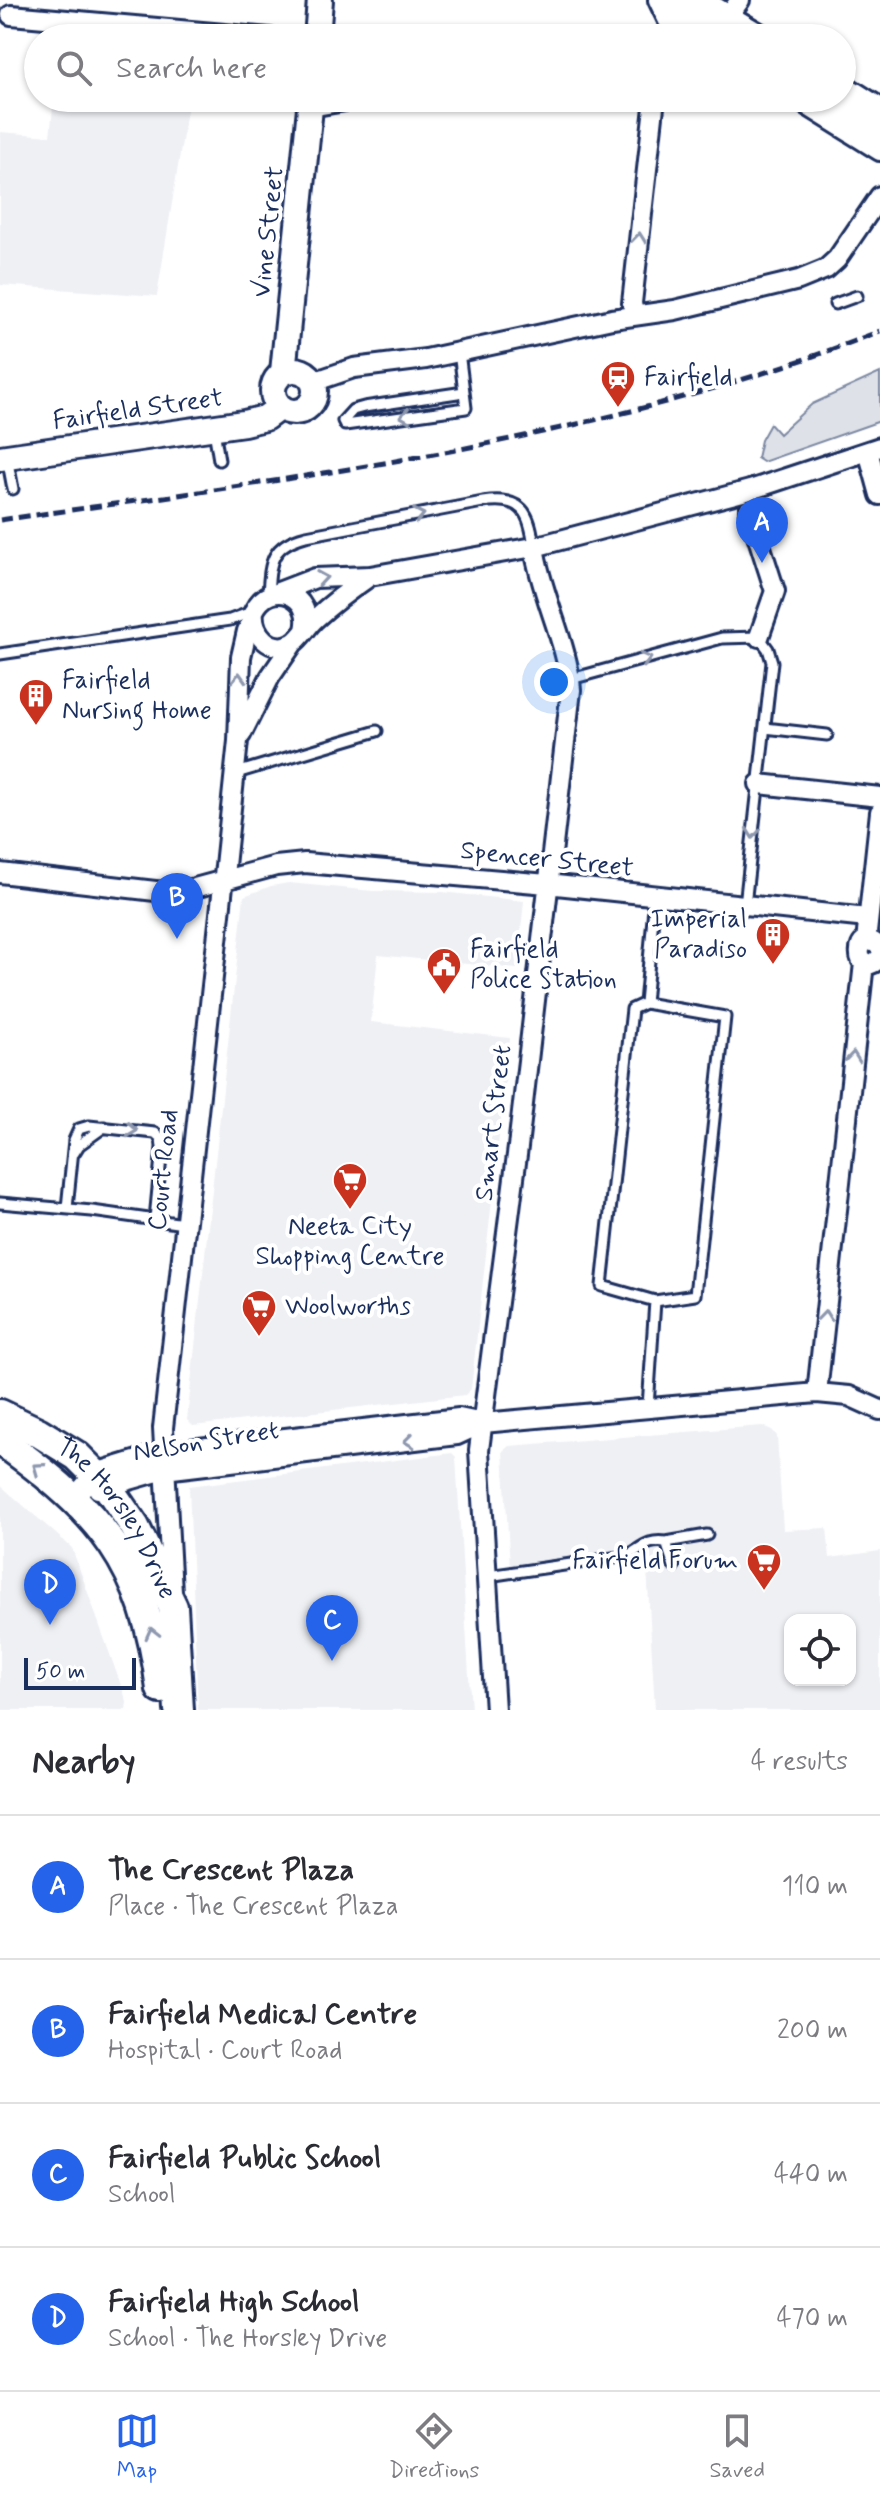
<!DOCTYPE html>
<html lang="en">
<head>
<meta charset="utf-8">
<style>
	body { margin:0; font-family:Mynerve,sans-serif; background:#f7f7f7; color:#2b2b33 }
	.controls { position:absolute; right:24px; bottom:24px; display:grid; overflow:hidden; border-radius:16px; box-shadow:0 2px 6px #0004 }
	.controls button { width:72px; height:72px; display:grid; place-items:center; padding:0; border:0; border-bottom:2px solid #e1e1e2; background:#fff; color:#2b2b33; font:40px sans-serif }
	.scale { position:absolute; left:24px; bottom:20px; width:112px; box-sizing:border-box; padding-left:8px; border:4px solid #1b2f5e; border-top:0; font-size:22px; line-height:28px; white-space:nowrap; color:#1b2f5e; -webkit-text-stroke:6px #fff; paint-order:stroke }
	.you { position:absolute; left:554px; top:682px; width:28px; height:28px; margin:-20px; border:6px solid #fff; border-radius:50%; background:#1a73e8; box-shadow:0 0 0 12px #1a73e833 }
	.badge { display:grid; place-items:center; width:52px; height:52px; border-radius:50%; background:#2563eb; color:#fff; font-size:26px; font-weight:700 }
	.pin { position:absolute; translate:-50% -66px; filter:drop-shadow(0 2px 4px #0008) }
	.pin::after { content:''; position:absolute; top:42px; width:28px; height:24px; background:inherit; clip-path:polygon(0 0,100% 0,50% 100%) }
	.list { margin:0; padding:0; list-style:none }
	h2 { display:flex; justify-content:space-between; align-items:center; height:104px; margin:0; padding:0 32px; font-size:34px }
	h2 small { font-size:26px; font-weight:400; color:#7c7c81 }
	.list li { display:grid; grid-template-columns:52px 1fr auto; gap:24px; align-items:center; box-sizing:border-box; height:144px; padding:0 32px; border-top:2px solid #e1e1e2 }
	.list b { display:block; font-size:30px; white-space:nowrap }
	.list p { margin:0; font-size:26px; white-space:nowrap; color:#7c7c81 }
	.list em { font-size:26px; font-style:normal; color:#7c7c81 }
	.icon { flex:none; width:44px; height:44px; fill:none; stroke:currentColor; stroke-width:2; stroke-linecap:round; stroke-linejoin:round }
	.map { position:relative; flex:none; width:880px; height:1710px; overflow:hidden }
	.search { position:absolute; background:#fff; box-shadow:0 2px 6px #0004; left:24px; right:24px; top:24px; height:88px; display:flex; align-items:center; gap:20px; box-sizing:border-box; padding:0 28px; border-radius:44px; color:#7c7c81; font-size:30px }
	.sheet { height:680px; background:#fff }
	nav { display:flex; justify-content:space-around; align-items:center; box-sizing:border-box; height:112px; border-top:2px solid #e1e1e2; background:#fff; font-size:22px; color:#7c7c81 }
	nav a { display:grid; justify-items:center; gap:4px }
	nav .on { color:#2563eb }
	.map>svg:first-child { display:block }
	.built { fill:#eff0f4; fill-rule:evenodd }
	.green { fill:#dee1e7; stroke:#7c88a2; stroke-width:2 }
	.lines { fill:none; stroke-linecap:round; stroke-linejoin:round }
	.lane-casing { stroke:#1b2f5e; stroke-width:15 }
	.street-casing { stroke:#1b2f5e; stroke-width:24 }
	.secondary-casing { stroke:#1b2f5e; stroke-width:30 }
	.primary-casing { stroke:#1b2f5e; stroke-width:34 }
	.lane { stroke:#fff; stroke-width:9 }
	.street { stroke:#fff; stroke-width:18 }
	.secondary { stroke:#fff; stroke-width:24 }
	.primary { stroke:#fff; stroke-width:28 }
	.rail { stroke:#1b2f5e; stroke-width:5; stroke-dasharray:12 6; stroke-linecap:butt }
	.oneway { stroke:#8d97ae }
	.labels { text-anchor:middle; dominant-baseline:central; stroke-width:8; stroke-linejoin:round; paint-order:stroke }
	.street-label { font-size:26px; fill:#1b2f5e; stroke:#fff }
	.poi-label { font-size:26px; fill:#1b2f5e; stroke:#fff; text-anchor:start }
</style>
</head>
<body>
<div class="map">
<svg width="880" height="1710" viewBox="0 0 880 1710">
	<rect width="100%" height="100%" fill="#fff"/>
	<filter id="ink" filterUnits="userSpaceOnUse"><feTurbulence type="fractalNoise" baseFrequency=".0125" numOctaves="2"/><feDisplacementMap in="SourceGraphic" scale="16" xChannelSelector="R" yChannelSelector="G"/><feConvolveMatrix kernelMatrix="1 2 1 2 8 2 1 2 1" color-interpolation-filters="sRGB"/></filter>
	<g filter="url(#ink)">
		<path class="built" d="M 54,98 L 189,98 L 157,296 L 0,285 L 0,132 L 50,136 Z
			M 289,883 L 373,891 L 442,892 L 524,901 L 517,969 L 378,955 L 371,1022 L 510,1038 L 471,1389 L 465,1395 L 193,1426 L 187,1420 L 244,896 L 271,886 Z
			M 762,1426 L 772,1430 L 777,1436 L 783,1530 L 827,1528 L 830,1558 L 880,1551 L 880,1710 L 655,1710 L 646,1550 L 510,1568 L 503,1451 L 509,1446 ZM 790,1620 L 850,1620 L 850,1680 L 790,1680 Z
			M 452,1453 L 456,1457 L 471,1710 L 198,1710 L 189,1486 Z
			M 0,1485 L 72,1548 L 127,1702 L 126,1710 L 0,1710 Z"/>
		<path class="green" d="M 880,373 L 880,421 L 763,462 L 757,458 L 761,440 L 770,424 L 779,434 L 812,404 Z"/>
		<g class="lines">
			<defs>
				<path id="lane" d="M 835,304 L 857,296
					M 459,352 L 466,408 L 345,425 L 343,421 L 353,410 L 364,407 L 464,392
					M 214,430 L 219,460
					M 7,457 L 13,489
					M 268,595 C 270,563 270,545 306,536 L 483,502 C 522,496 530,512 534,547
					M 0,654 L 230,620 L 254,611
					M 571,679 L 722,638 L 759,637 L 768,649 L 772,662 L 745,905
					M 765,728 L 827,735
					M 233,774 L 377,731
					M 645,1003 L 725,1017 L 695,1295 L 655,1301 L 602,1286 L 632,1009 Z
					M 645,1003 L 655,897
					M 74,1153 L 79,1145 L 104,1127
					M 0,1203 L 92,1211 L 184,1224
					M 67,1208 L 74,1140 L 79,1129 L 89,1126 L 155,1133 L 161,1138 L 162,1147 L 155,1219
					M 648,1407 L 655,1301
					M 666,1542 L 707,1535
					M 488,1576 L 627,1556 C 642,1548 648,1539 666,1542 L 674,1566"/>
				<path id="street" d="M 658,0 L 668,21 L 691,38
					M 11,15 L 270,38
					M 728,17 L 740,0
					M 795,98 L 880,151
					M 310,107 L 363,98
					M 634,315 L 632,303 L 655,98
					M 313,382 L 354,368 L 426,359 L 612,319 L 675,310 L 799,280 L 826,269 L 837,259 L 880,196
					M 868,451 L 880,495
					M 749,510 L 775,591 L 759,637
					M 276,593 L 315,578 L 370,576 L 534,547 L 750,490 L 880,447
					M 305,630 C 314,594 270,578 254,611 C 251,633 271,655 293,643 C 302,637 307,626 315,619 C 332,603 351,589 370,576
					M 241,735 L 270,677 L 294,642
					M 759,784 L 880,797
					M 0,873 L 164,892 L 191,889 L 276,866 L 305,863 L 547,884 L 867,918
					M 866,942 L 880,812
					M 880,947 C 853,921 853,984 880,958
					M 817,1393 L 864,963
					M 98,1489 L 164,1470 L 457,1435 L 483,1423
					M 74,1498 L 95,1473 L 164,1452 L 459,1418 L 483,1423 L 817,1393 L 849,1396 L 880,1410
					M 172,1592 L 163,1428 L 220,914 L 238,741 L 241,657 L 247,631 L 253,618
					M 495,1710 L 479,1450 L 518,1147 L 571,690 C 568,644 541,595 534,547"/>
				<path id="secondary" d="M 665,0 L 729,38
					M 698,0 L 762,38
					M 317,38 L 320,0
					M 842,87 L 880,111
					M 826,98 L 880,131
					M273 391a21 21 0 1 1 42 0a21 21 0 1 1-42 0Z
					M 283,372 L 311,98
					M 0,458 L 244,423 L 265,418 L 280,407"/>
				<g id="primary">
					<path id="s1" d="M 0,1414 L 38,1432 L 77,1456 L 107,1486 L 135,1527 L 173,1607 L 179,1710"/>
					<path d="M 0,1440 C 101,1512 145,1563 161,1689"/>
				</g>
			</defs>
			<use href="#lane" class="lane-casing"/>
			<use href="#street" class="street-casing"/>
			<use href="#secondary" class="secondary-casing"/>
			<use href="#primary" class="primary-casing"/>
			<use href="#lane" class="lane"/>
			<use href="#street" class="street"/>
			<use href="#secondary" class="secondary"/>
			<use href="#primary" class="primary"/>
			<path class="rail" d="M 0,520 C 297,478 599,443 880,331"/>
		</g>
		<defs><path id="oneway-chevron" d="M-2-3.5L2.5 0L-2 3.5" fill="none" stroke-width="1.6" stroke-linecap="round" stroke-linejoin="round" transform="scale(2)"/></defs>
		<g class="oneway">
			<use href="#oneway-chevron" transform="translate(639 238) rotate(-84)"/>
			<use href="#oneway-chevron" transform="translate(405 416) rotate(172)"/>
			<use href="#oneway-chevron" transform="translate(419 515) rotate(-11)"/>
			<use href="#oneway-chevron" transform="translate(322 578) rotate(-9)"/>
			<use href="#oneway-chevron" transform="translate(646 659) rotate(-15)"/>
			<use href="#oneway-chevron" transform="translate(239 678) rotate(-88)"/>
			<use href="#oneway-chevron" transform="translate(753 833) rotate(96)"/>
			<use href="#oneway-chevron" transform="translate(853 1057) rotate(-84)"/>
			<use href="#oneway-chevron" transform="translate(132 1130) rotate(6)"/>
			<use href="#oneway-chevron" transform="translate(825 1316) rotate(-84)"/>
			<use href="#oneway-chevron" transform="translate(409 1441) rotate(173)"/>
			<use href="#oneway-chevron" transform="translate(38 1468) rotate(-144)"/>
			<use href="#oneway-chevron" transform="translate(152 1633) rotate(-104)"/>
		</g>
	</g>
	<defs>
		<symbol id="station-pin" viewBox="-11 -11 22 30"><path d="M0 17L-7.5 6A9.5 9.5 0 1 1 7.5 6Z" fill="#c8321e" stroke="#fff"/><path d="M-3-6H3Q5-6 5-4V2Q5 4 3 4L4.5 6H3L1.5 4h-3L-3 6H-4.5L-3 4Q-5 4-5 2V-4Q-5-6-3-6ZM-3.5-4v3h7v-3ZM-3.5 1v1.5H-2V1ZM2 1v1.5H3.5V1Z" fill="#fff"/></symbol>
		<symbol id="building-pin" viewBox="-11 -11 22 30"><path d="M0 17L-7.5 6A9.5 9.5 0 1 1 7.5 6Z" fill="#c8321e" stroke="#fff"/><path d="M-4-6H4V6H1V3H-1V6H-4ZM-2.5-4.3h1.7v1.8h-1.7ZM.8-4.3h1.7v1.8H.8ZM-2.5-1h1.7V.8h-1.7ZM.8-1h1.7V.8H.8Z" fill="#fff"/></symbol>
		<symbol id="civic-pin" viewBox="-11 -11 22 30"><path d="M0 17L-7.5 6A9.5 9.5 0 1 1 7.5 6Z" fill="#c8321e" stroke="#fff"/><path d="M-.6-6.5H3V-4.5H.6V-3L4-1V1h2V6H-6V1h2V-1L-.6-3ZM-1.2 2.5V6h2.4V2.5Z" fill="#fff"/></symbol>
		<symbol id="supermarket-pin" viewBox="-11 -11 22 30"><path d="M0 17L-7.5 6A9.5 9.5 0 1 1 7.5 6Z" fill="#c8321e" stroke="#fff"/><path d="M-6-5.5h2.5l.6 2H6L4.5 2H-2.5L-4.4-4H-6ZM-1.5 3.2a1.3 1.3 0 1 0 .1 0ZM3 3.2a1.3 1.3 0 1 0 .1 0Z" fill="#fff"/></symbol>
	</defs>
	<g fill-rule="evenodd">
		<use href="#station-pin" x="598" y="358" width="40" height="54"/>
		<use href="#building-pin" x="16" y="676" width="40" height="54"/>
		<use href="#building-pin" x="753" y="915" width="40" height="54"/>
		<use href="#civic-pin" x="424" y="945" width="40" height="54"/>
		<use href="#supermarket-pin" x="330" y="1160" width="40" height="54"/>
		<use href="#supermarket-pin" x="239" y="1287" width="40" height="54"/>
		<use href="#supermarket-pin" x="744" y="1541" width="40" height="54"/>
	</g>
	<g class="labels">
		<g class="street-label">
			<text transform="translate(269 232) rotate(-84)">Vine Street</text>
			<text transform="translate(138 410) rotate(-8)">Fairfield Street</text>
			<text transform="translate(547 860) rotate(6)">Spencer Street</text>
			<text transform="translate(494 1123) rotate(-83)">Smart Street</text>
			<text transform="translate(164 1170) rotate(-84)">Court Road</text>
			<text transform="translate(206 1442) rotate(-9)">Nelson Street</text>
			<text stroke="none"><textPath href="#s1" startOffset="162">The Horsley Drive</textPath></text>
		</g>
		<g class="poi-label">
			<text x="644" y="378">Fairfield</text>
			<text x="62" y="681">Fairfield<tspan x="62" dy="30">Nursing Home</tspan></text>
			<text x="747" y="920" text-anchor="end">Imperial<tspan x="747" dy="30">Paradiso</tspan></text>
			<text x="470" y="950">Fairfield<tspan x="470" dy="30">Police Station</tspan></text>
			<text x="350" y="1227" text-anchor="middle">Neeta City<tspan x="350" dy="30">Shopping Centre</tspan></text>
			<text x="285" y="1307">Woolworths</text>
			<text x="738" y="1561" text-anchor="end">Fairfield Forum</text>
		</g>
	</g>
</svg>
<div class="controls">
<button><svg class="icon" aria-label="locate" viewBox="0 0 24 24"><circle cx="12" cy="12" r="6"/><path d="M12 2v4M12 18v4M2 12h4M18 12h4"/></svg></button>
</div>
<div class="scale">50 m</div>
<div class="you"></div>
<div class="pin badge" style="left:762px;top:563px">A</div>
<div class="pin badge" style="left:177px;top:939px">B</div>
<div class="pin badge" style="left:332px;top:1661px">C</div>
<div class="pin badge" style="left:50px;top:1625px">D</div>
<div class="search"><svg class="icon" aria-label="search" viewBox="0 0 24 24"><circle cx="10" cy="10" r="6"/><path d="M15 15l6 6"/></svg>Search here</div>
</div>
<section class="sheet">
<h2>Nearby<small>4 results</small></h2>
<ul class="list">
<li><span class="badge">A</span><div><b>The Crescent Plaza</b><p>Place · The Crescent Plaza</p></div><em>110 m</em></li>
<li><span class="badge">B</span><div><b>Fairfield Medical Centre</b><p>Hospital · Court Road</p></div><em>200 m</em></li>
<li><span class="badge">C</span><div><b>Fairfield Public School</b><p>School</p></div><em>440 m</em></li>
<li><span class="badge">D</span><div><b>Fairfield High School</b><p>School · The Horsley Drive</p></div><em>470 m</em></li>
</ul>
</section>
<nav>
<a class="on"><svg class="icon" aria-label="map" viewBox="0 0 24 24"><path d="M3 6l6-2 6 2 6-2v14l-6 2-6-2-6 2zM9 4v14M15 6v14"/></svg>Map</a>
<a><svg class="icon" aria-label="directions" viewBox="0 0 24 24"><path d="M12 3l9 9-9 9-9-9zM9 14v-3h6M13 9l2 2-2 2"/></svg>Directions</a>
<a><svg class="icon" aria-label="saved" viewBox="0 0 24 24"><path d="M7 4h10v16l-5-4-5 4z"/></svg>Saved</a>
</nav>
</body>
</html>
